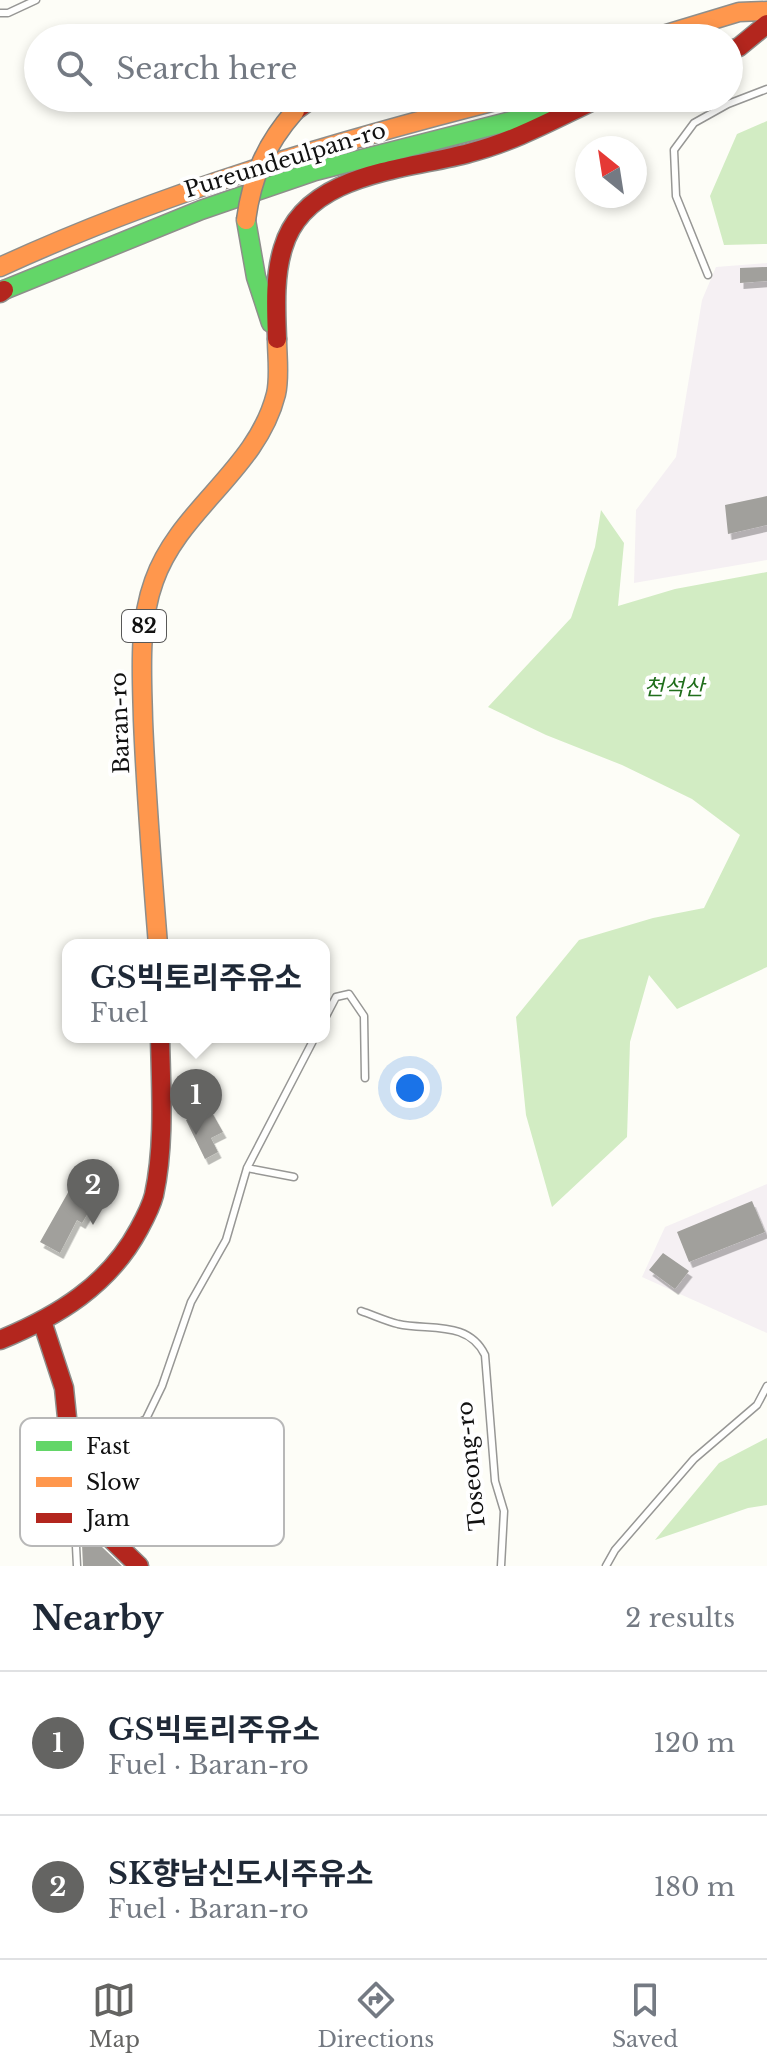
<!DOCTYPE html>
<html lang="en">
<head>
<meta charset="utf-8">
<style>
	body { margin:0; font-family:"Libre Baskerville","Noto Sans KR",serif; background:#f2f2f3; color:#1f2937 }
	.compass { position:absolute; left:575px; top:136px; width:72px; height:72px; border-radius:50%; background:#fff; box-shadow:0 4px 12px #0003; rotate:330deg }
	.you { position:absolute; left:410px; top:1088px; width:28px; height:28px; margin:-20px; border:6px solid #fff; border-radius:50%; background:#1a73e8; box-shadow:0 0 0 12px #1a73e833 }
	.badge { display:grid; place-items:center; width:52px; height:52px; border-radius:50%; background:#646462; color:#fff; font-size:26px; font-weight:700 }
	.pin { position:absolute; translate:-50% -66px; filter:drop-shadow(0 2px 4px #0008) }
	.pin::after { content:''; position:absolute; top:42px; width:28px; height:24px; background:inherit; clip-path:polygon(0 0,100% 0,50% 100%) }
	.popup { position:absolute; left:62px; top:939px; width:268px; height:104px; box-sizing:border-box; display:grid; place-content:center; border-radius:16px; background:#fff; filter:drop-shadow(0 2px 6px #0005); font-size:26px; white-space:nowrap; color:#747a83 }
	.popup b { font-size:30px; color:#1f2937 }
	.popup::after { content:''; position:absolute; left:50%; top:100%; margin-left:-16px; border:16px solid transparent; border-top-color:#fff }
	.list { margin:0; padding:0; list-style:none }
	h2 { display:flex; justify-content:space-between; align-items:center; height:104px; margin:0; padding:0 32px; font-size:34px }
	h2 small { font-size:26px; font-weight:400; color:#747a83 }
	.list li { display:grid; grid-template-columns:52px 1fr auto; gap:24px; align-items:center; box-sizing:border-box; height:144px; padding:0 32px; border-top:2px solid #e0e1e3 }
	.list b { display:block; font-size:30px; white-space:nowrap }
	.list p { margin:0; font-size:26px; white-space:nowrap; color:#747a83 }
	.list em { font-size:26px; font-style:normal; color:#747a83 }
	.icon { flex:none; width:44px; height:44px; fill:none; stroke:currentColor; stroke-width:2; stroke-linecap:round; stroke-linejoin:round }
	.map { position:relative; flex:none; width:767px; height:1566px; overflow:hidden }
	.search { position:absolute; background:#fff; box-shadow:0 4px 12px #0003; left:24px; right:24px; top:24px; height:88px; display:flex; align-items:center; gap:20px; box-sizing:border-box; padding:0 28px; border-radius:44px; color:#747a83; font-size:30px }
	.sheet { height:392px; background:#fff }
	nav { display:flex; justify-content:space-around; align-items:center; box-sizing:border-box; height:112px; border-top:2px solid #e0e1e3; background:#fff; font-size:22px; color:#747a83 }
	nav a { display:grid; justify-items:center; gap:4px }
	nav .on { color:#646462 }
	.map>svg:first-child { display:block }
	.industrial { fill:#f5f0f3 }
	.forest { fill:#d2ecc3 }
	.building { fill:#a1a09c; filter:url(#shadow) }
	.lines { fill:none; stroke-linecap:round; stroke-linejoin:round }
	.lane-casing { stroke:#979795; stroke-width:9 }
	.fast-casing { stroke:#8e8e8b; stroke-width:21 }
	.slow-casing { stroke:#8e8e8b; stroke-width:21 }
	.jam-casing { stroke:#8e8e8b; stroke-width:21 }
	.lane { stroke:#fffffe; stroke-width:6 }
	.fast { stroke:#63d668; stroke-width:18 }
	.slow { stroke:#ff974d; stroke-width:18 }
	.jam { stroke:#b3261e; stroke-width:18 }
	.slow-bridge-casing { stroke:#858582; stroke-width:21; stroke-linecap:butt }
	.slow-bridge { stroke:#ff974d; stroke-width:18 }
	.labels { text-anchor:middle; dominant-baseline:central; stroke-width:8; stroke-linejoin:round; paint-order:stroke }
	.shield { fill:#fff; stroke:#585858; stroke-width:2 }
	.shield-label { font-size:20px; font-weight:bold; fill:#111 }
	.street-label { font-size:22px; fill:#111; stroke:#fff }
	.park-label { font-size:22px; font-style:italic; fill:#206e1c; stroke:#fff }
	.key { fill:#fff; stroke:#b8b8b8; stroke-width:2 }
	.key-label { font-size:22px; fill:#111 }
</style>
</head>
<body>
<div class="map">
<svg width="767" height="1566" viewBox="0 0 767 1566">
	<defs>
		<filter id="shadow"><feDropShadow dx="3.5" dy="6" stdDeviation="0" flood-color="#0004"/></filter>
	</defs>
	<rect width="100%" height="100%" fill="#fdfdf7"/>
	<path class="industrial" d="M 767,263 L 767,560 L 634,583 L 636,510 L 676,457 L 702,300 L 716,267 Z
		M 767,1184 L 767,1333 L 642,1277 L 665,1227 Z"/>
	<path class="forest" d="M 767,121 L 767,244 L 724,245 L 710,196 L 737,134 Z
		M 601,510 L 624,543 L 618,606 L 675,589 L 767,572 L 767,967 L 677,1009 L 649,975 L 630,1042 L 627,1137 L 552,1207 L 526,1115 L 516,1017 L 579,940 L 653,918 L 704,908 L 740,835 L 692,799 L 622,765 L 546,735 L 488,707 L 571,618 L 595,547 Z
		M 767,1438 L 767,1505 L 748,1508 L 655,1540 L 719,1463 Z"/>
	<path class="building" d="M 767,267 L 767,281 L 740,283 L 740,268 Z
		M 767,496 L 767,525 L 728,534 L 725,505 Z
		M 188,1078 L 217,1083 L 215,1095 L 186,1090 Z
		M 210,1109 L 223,1132 L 211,1138 L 218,1152 L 205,1159 L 186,1120 Z
		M 70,1189 L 95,1201 L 82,1223 L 77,1220 L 60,1253 L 40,1242 Z
		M 752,1201 L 765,1232 L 689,1262 L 677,1232 Z
		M 663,1253 L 689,1271 L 675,1289 L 649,1270 Z
		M 81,1523 L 102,1547 L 122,1566 L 83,1566 Z"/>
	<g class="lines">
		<defs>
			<path id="lane" d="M 0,13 L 8,13 L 36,0
				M 708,275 L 676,196 L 674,150 L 694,123 L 728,104 L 767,89
				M 324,1020 L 336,997 L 349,994 L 364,1016 L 365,1078
				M 247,1168 L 315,1037
				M 361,1311 C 373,1315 386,1321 398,1324 C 429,1331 468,1320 485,1355 L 495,1481 L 504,1511 L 501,1566
				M 75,1455 L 146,1419 L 162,1386 L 191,1302 L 226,1240 L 247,1168 L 294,1177
				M 77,1566 L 74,1506 L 79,1499
				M 606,1566 L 615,1550 L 694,1459 L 757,1405 L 767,1386"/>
			<path id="fast" d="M 246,220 L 256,277 L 271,323
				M 4,290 L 201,210 L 315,171 L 558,109"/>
			<path id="slow" d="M 653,38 L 739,12 L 767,11
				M 0,267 C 163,192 333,142 507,98
				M 158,945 C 152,870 146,795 143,720 C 142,674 138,625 154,581 C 179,509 257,470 276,394 C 280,377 277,356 277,339"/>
			<path id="jam" d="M 729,51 L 739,47 L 767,24
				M 295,111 L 313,98
				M 0,293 L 4,290
				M 277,339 C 276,309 274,277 283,248 C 305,172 407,170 469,153 C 513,142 553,120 593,101
				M 43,1324 L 64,1388 L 71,1457 L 81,1497 L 110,1538 L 139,1566
				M 0,1340 C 58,1316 109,1285 139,1229 C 145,1218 151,1207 154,1195 C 165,1144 161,1089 160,1037"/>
		</defs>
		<use href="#lane" class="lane-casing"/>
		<use href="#fast" class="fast-casing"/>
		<use href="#slow" class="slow-casing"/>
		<use href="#jam" class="jam-casing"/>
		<use href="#lane" class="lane"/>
		<use href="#fast" class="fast"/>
		<use href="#slow" class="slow"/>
		<use href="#jam" class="jam"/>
		<defs>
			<path id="slow-bridge" d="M 246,220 C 252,176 266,144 295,111"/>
		</defs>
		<use href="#slow-bridge" class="slow-bridge-casing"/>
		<use href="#slow-bridge" class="slow-bridge"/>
	</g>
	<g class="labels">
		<rect class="shield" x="122" y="610" width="44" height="32" rx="6"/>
		<g class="shield-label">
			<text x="144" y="626">82</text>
		</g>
		<g class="street-label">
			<text transform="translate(285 160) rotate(-17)">Pureundeulpan-ro</text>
			<text transform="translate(120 723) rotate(-92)">Baran-ro</text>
			<text transform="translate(471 1466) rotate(-96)">Toseong-ro</text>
		</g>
		<g class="park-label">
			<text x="674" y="687">천석산</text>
		</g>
	</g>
	<rect x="20" y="1418" width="264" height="128" rx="12" class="key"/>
	<rect x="36" y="1441" width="36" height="10" fill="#63d668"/>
	<rect x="36" y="1477" width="36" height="10" fill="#ff974d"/>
	<rect x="36" y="1513" width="36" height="10" fill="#b3261e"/>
	<g class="key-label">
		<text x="86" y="1454">Fast</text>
		<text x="86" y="1490">Slow</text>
		<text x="86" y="1526">Jam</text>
	</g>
</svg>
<svg class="compass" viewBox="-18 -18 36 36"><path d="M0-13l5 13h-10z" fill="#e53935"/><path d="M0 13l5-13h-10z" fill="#747a83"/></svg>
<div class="you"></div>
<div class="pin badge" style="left:196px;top:1135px">1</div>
<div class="popup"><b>GS빅토리주유소</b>Fuel</div>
<div class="pin badge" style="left:93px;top:1225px">2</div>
<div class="search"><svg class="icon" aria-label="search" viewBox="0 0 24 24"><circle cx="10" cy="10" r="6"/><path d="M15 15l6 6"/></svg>Search here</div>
</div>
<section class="sheet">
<h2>Nearby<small>2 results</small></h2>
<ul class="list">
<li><span class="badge">1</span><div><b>GS빅토리주유소</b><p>Fuel · Baran-ro</p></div><em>120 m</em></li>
<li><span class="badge">2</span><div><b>SK향남신도시주유소</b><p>Fuel · Baran-ro</p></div><em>180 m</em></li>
</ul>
</section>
<nav>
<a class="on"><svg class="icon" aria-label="map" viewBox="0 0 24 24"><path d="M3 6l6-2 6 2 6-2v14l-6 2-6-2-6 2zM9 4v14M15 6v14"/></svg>Map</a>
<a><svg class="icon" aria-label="directions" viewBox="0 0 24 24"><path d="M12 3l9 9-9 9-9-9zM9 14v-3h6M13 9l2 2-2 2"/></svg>Directions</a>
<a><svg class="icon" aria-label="saved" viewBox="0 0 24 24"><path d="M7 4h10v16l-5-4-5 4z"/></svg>Saved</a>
</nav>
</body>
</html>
